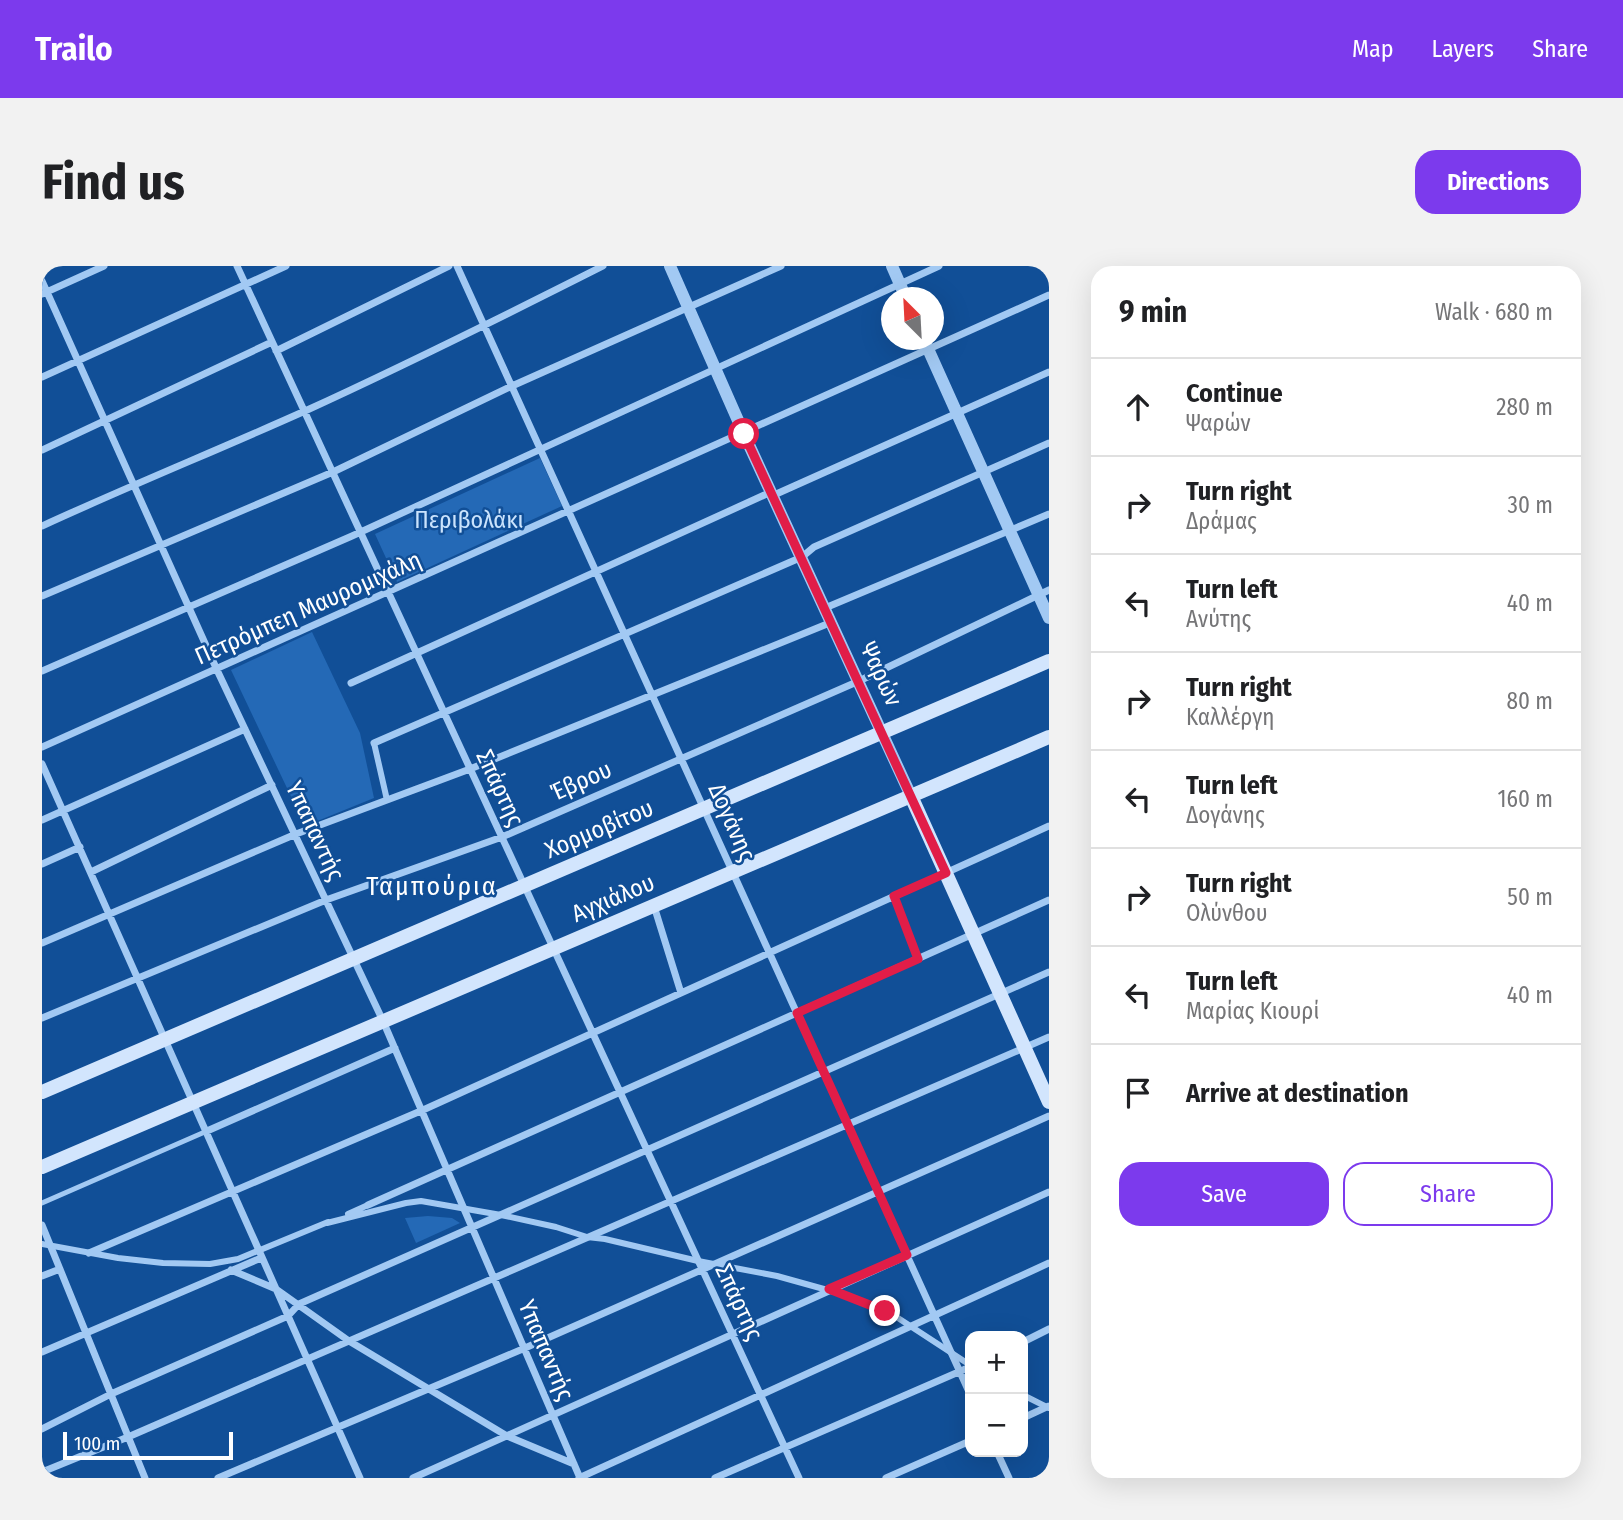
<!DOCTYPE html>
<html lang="en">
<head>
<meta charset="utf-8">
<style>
	body { margin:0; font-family:"Fira Sans Condensed",sans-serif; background:#f2f2f2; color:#202124 }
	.controls { position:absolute; right:21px; bottom:21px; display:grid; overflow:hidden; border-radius:14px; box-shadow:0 7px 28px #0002 }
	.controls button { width:63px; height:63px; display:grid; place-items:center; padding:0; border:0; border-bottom:2px solid #e0e0e0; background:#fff; color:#202124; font:35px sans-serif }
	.compass { position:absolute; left:839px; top:21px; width:63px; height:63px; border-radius:50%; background:#fff; box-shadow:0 7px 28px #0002; rotate:336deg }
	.scale { position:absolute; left:21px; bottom:18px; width:170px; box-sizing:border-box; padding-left:7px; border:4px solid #fff; border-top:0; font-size:19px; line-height:24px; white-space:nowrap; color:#fff; -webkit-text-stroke:5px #114f97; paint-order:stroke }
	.stop { position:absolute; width:21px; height:21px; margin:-16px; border:5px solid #e11d48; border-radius:50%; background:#fff }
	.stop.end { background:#e11d48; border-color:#fff; box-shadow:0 2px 7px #0008 }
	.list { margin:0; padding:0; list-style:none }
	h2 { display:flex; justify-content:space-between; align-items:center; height:91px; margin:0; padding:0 28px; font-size:30px }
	h2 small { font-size:23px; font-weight:400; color:#757577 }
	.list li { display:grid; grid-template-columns:46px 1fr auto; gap:21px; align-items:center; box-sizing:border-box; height:98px; padding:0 28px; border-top:2px solid #e0e0e0 }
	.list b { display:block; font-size:26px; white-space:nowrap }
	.list p { margin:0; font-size:23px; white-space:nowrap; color:#757577 }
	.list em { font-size:23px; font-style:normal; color:#757577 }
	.actions { display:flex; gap:14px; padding:21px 28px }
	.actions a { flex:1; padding:16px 0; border:2px solid #7c3aed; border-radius:21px; text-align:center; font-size:24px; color:#7c3aed }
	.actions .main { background:#7c3aed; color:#fff }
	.icon { flex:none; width:38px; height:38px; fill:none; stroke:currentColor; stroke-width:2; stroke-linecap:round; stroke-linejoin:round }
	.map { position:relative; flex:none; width:1007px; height:1212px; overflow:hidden; border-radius:21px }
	header { display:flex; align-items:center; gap:42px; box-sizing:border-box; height:98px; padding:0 35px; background:#7c3aed; color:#fff }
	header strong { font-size:33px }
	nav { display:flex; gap:38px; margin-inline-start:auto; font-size:24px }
	.intro { display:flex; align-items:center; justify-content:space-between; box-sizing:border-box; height:168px; padding:0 42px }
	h1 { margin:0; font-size:49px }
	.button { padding:18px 32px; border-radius:21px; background:#7c3aed; color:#fff; font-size:24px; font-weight:700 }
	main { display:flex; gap:42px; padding:0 42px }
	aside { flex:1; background:#fff; border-radius:21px; box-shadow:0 7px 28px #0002 }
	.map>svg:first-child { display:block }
	.green { fill:#2469b6 }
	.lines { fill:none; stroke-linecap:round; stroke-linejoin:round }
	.service { stroke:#a2c9f3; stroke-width:5 }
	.pedestrian { stroke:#a2c9f3; stroke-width:6 }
	.minor { stroke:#a2c9f3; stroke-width:7 }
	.tertiary { stroke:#a2c9f3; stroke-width:12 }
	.secondary { stroke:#d2e5fd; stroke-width:14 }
	.route { stroke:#e11d48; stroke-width:9 }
	.labels { text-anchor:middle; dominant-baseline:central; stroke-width:5; stroke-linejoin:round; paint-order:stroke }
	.park-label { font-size:24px; fill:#cae3fd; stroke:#114f97 }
	.street-label { font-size:24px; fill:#fff; stroke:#114f97 }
	.neighbourhood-label { font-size:26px; letter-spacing:2px; fill:#fff; stroke:#114f97 }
</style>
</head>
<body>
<header>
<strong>Trailo</strong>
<nav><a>Map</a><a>Layers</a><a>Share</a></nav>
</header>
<div class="intro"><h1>Find us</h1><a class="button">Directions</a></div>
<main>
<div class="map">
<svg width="1007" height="1212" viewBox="0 0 1007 1212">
	<rect width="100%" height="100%" fill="#114f97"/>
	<path class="green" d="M 498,192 L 520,240 L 355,316 L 333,268 Z
		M 270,366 L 318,467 L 332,532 L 263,560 L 189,404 Z
		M 386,950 L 410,952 L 418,957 L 374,977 L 363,952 Z"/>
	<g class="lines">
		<path class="service" d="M 0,937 L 165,865"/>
		<path class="pedestrian" d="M 332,477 L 345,534
			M 306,948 L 326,939
			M 285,957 L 364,937 L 379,935 L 459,949 L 514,961 L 545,971 L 563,973 L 656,995 L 735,1010 L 807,1030 L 856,1052 L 928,1099
			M 0,978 L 76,992 L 121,997 L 168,998 L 196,993 L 286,956
			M 981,1129 L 1007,1142"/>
		<path class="minor" d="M 195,0 L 757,1212
			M 415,0 L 928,1128
			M 0,15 L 175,404 L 341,755 L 538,1212
			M 0,28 L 62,0
			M 234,85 L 407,0
			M 0,111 L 244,0
			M 0,184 L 230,76
			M 732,229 L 1007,106
			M 0,260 C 87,220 176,184 263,145 C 364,99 462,50 561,0
			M 0,330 L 291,206 L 470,120 L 739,0
			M 783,342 L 1007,248
			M 0,405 L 310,270 L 897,0
			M 309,417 L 729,226
			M 332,477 L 760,291 L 772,281 L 1007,177
			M 0,481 L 1007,29
			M 0,498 C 107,735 212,974 318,1212
			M 0,554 L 203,463
			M 0,598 L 38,581
			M 49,606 L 230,519
			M 852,630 L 876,693
			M 612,640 L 639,727
			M 0,677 L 254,568 L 428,503 L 790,356
			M 0,752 L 284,634 L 460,571 L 817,415 L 1007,324
			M 165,865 L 353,782
			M 326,939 L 1007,634
			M 0,959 L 103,1212
			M 47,987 L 381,844 L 1007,560
			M 189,1004 L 234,1023 L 307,1075 L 465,1170 L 532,1198
			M 0,1010 L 18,1003
			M 981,1076 L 1007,1063
			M 0,1086 L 219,992
			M 981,1152 L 1007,1140
			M 0,1163 L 69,1128 L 246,1050 L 257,1038 L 1007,706
			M 955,1186 L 967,1212
			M 0,1206 L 86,1171 L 1007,771
			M 176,1212 L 483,1082 L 1007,850
			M 371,1212 L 1007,926
			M 537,1212 L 1007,997
			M 673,1212 L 928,1101
			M 844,1212 L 928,1175"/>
		<path class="tertiary" d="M 628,0 L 702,168 L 869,530
			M 850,0 L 864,32
			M 882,74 L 1007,352"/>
		<path class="secondary" d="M 869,530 L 1007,836
			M 0,826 L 1007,395
			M 0,901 L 1007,471"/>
	</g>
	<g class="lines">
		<path class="route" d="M 702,168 L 904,607 L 852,630 L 876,693 L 755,747 L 865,989 L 787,1023 L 843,1045"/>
	</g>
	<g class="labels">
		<g class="park-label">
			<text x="427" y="254">Περιβολάκι</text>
		</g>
		<g class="street-label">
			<text transform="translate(266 342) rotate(-24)">Πετρόμπεη Μαυρομιχάλη</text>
			<text transform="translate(839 408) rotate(65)">Ψαρών</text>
			<text transform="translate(539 515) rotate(-24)">Έβρου</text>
			<text transform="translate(458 522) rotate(65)">Σπάρτης</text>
			<text transform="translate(690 556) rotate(66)">Δογάνης</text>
			<text transform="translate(557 563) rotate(-23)">Χορμοβίτου</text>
			<text transform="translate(273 565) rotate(65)">Υπαπαντής</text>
			<text transform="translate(571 632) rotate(-23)">Αγχιάλου</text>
			<text transform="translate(697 1036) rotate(65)">Σπάρτης</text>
			<text transform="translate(504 1084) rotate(67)">Υπαπαντής</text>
		</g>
		<g class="neighbourhood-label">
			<text x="390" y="620">Ταμπούρια</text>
		</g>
	</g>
</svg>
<div class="controls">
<button>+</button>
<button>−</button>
</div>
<svg class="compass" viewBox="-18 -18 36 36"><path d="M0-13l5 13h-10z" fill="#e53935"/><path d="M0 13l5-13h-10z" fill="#757577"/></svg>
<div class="scale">100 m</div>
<div class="stop" style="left:702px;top:168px"></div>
<div class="stop end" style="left:843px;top:1045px"></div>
</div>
<aside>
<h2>9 min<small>Walk · 680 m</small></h2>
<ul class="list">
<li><svg class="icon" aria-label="ahead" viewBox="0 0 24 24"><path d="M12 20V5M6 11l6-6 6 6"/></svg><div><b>Continue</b><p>Ψαρών</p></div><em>280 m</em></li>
<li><svg class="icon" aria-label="right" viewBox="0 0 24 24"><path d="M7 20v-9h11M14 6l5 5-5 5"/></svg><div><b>Turn right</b><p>Δράμας</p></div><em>30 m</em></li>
<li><svg class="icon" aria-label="left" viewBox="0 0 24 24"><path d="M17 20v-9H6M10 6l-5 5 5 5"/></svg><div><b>Turn left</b><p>Ανύτης</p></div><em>40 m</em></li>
<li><svg class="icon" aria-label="right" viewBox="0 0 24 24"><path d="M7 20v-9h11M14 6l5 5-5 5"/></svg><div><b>Turn right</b><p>Καλλέργη</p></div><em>80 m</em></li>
<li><svg class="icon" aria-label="left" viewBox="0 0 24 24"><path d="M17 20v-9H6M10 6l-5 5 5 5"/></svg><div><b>Turn left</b><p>Δογάνης</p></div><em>160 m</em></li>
<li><svg class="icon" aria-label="right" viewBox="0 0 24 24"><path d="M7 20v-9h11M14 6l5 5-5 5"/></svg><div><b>Turn right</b><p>Ολύνθου</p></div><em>50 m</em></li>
<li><svg class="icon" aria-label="left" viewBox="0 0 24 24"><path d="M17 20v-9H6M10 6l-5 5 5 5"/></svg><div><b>Turn left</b><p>Μαρίας Κιουρί</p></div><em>40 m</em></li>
<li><svg class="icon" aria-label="arrive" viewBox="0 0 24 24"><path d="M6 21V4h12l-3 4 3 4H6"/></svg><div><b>Arrive at destination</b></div></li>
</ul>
<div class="actions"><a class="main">Save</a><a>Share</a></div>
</aside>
</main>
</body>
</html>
